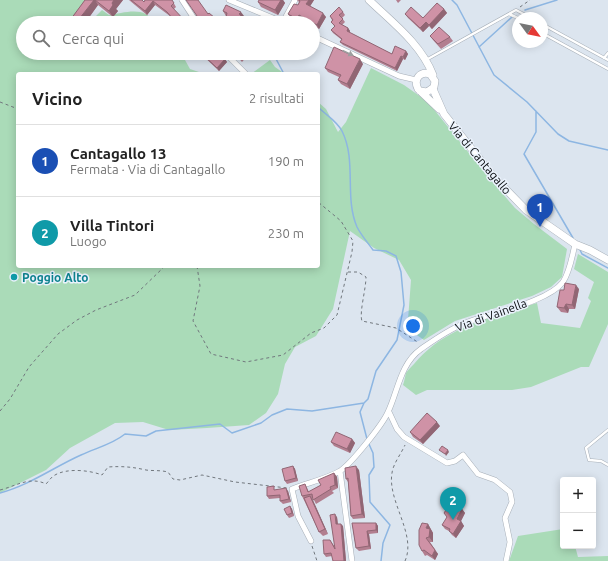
<!DOCTYPE html>
<html lang="it">
<head>
<meta charset="utf-8">
<style>
	body { margin:0; font-family:Ubuntu,sans-serif; background:#f6f6f6; color:#222 }
	.controls { position:absolute; right:12px; bottom:12px; display:grid; overflow:hidden; border-radius:4px; box-shadow:0 2px 10px #0003 }
	.controls button { width:36px; height:36px; display:grid; place-items:center; padding:0; border:0; border-bottom:1px solid #e0e0e0; background:#fff; color:#222; font:20px sans-serif }
	.compass { position:absolute; left:512px; top:12px; width:36px; height:36px; border-radius:50%; background:#fff; box-shadow:0 2px 10px #0003; rotate:123deg }
	.you { position:absolute; left:413px; top:326px; width:14px; height:14px; margin:-10px; border:3px solid #fff; border-radius:50%; background:#1a73e8; box-shadow:0 0 0 6px #1a73e833 }
	.badge { display:grid; place-items:center; width:26px; height:26px; border-radius:50%; background:#96701a; color:#fff; font-size:13px; font-weight:700 }
	.pin { position:absolute; translate:-50% -33px; filter:drop-shadow(0 1px 2px #0008) }
	.pin::after { content:''; position:absolute; top:21px; width:14px; height:12px; background:inherit; clip-path:polygon(0 0,100% 0,50% 100%) }
	.list { margin:0; padding:0; list-style:none }
	h2 { display:flex; justify-content:space-between; align-items:center; height:52px; margin:0; padding:0 16px; font-size:17px }
	h2 small { font-size:13px; font-weight:400; color:#767676 }
	.list li { display:grid; grid-template-columns:26px 1fr auto; gap:12px; align-items:center; box-sizing:border-box; height:72px; padding:0 16px; border-top:1px solid #e0e0e0 }
	.list b { display:block; font-size:15px; white-space:nowrap }
	.list p { margin:0; font-size:13px; white-space:nowrap; color:#767676 }
	.list em { font-size:13px; font-style:normal; color:#767676 }
	.icon { flex:none; width:22px; height:22px; fill:none; stroke:currentColor; stroke-width:2; stroke-linecap:round; stroke-linejoin:round }
	.map { position:relative; flex:none; width:608px; height:561px; overflow:hidden }
	.search { position:absolute; background:#fff; box-shadow:0 2px 10px #0003; left:16px; top:16px; width:304px; height:44px; display:flex; align-items:center; gap:10px; box-sizing:border-box; padding:0 14px; border-radius:22px; color:#767676; font-size:15px }
	.panel { position:absolute; background:#fff; box-shadow:0 2px 10px #0003; left:16px; top:72px; width:304px; height:196px; border-radius:4px }
	.map>svg:first-child { display:block }
	.green { fill:#aadbb8 }
	.lines { fill:none; stroke-linecap:round; stroke-linejoin:round }
	.stream { stroke:#8db6e2; stroke-width:1.5 }
	.lane-casing { stroke:#a7afb8; stroke-width:3.5 }
	.street-casing { stroke:#a7afb8; stroke-width:6 }
	.secondary-casing { stroke:#a7afb8; stroke-width:8 }
	.path { stroke:#71777d; stroke-width:1; stroke-dasharray:3 3; stroke-linecap:butt }
	.lane { stroke:#fff; stroke-width:2.5 }
	.street { stroke:#fff; stroke-width:5 }
	.secondary { stroke:#fff; stroke-width:7 }
	.wall { fill:#b27e8f }
	.shaded-wall { fill:#916674 }
	.building { fill:#cf92a6; stroke:#916674 }
	.oneway { fill:#9d9e9f }
	.culture-dot { fill:#0f9aa8; stroke:#eaf2fc; stroke-width:1.5 }
	.labels { text-anchor:middle; dominant-baseline:central; stroke-width:3; stroke-linejoin:round; paint-order:stroke }
	.street-label { font-size:12px; fill:#0a0d10; stroke:#eaf2fc }
	.culture-label { font-size:12px; font-weight:bold; fill:#0d838f; stroke:#eaf2fc; text-anchor:start }
</style>
</head>
<body>
<div class="map">
<svg width="608" height="561" viewBox="0 0 608 561">
	<rect width="100%" height="100%" fill="#dce5ef"/>
	<path class="green" d="M 0,0 L 93,0 L 73,23 L 23,23 L 23,53 L 176,53 L 185,60 L 190,69 L 205,74 L 18,74 L 18,266 L 318,266 L 318,102 L 326,109 L 338,132 L 346,122 L 371,68 L 404,85 L 428,102 L 489,178 L 515,208 L 534,224 L 567,249 L 562,277 L 551,287 L 532,296 L 455,321 L 424,340 L 411,331 L 408,320 L 411,280 L 399,260 L 374,248 L 350,231 L 333,309 L 316,336 L 295,347 L 285,364 L 278,394 L 266,413 L 249,425 L 207,428 L 169,430 L 143,422 L 115,423 L 70,448 L 46,470 L 0,493 Z
		M 102,10 L 109,15 C 123,13 147,5 153,23 L 89,23 Z
		M 270,60 L 275,67 L 285,74 L 251,74 Z
		M 578,254 L 608,272 L 608,324 L 589,367 L 581,367 L 531,387 L 512,390 L 427,390 L 416,395 L 403,385 C 404,382 405,377 406,373 C 408,370 411,367 414,364 C 444,327 494,316 537,303 L 541,323 L 580,328 L 591,301 L 588,298 L 594,282 L 574,269 Z
		M 563,529 L 563,546 L 575,546 L 578,557 L 608,556 L 608,561 L 509,561 L 518,536 Z"/>
	<g class="lines">
		<path class="stream" d="M 452,0 L 457,5 L 494,75 L 527,102 L 558,134 L 569,141 L 608,150
			M 525,10 L 557,0
			M 479,47 L 512,17
			M 269,53 L 275,57 L 284,74
			M 318,107 C 326,115 337,121 342,131 C 357,161 344,197 357,227 C 361,235 368,243 373,250 L 386,251 L 396,256 L 401,272 L 404,305 L 397,340 L 376,371 L 368,399 L 364,403 L 360,412 L 367,439
			M 536,111 L 536,132 L 524,154 L 573,238
			M 579,248 L 582,254 L 608,268
			M 368,442 L 373,453 L 374,467 L 369,475 L 370,502 L 390,525 L 383,543 L 381,561
			M 0,493 C 30,485 54,467 81,455 C 96,448 113,444 125,434 L 146,436 L 156,431 L 220,424 L 232,433 L 261,423 L 272,415 L 287,409 L 312,411 L 364,403"/>
		<defs>
			<path id="lane" d="M 509,14 L 518,18
				M 542,24 L 608,60
				M 542,33 L 608,69
				M 604,58 L 608,53
				M 426,60 L 516,10 L 531,18
				M 608,430 L 586,448 L 589,460 L 601,461 L 608,465"/>
			<path id="street" d="M 182,0 L 197,23
				M 229,0 L 285,23
				M 283,22 L 295,0
				M 313,36 L 399,76 L 416,80
				M 225,53 L 246,74
				M 389,412 L 397,429 L 404,437 L 447,463 L 455,461 L 463,455 L 478,474 L 495,480 L 510,492 L 512,502 L 505,518 L 510,542 L 506,561
				M 340,471 L 352,561
				M 311,541 L 298,516 L 292,489 C 307,483 326,479 340,471 C 351,464 383,424 388,412 C 398,391 400,364 421,349 C 434,340 448,330 463,324 C 489,313 547,303 563,282 C 570,271 572,257 575,244"/>
			<path id="secondary" d="M 369,0 C 393,23 421,44 433,75
				M 433,89 L 444,114 L 494,177 L 526,210 L 575,244 L 590,250 L 608,260
				M 420,91 L 427,92 L 434,87 L 435,81 L 430,74 C 420,71 413,79 418,89 L 439,109"/>
		</defs>
		<use href="#lane" class="lane-casing"/>
		<use href="#street" class="street-casing"/>
		<use href="#secondary" class="secondary-casing"/>
		<path class="path" d="M 520,7 L 530,0
			M 0,102 L 18,109
			M 197,266 L 200,286 L 193,321 L 211,354 L 246,362 L 283,355 L 311,333 L 324,328 L 337,315 L 352,252 L 353,241 L 341,221 L 318,202
			M 348,272 L 358,272 L 366,277 C 366,289 359,313 362,321 L 396,328 L 419,343
			M 0,411 L 10,399 L 29,367 L 58,334 L 77,320 L 96,310 L 135,295 L 165,266
			M 0,490 C 16,486 30,476 46,484 C 49,481 51,477 55,475 C 67,468 89,470 102,475 L 108,467 C 122,466 133,467 146,470 C 153,471 160,470 168,472 L 173,479 L 180,480 L 202,475 L 235,482 L 287,488
			M 312,546 L 317,561
			M 405,561 C 417,534 387,501 392,473 C 393,464 401,454 405,445"/>
		<use href="#lane" class="lane"/>
		<use href="#street" class="street"/>
		<use href="#secondary" class="secondary"/>
	</g>
	<path class="wall" d="M 85,0 L 123,0 L 116,9 L 118,11 L 113,17 L 98,5 L 85,23 L 68,23 Z
		M 129,0 L 142,0 L 144,2 L 145,0 L 172,0 L 176,7 L 174,9 L 173,20 L 170,16 L 155,5 L 147,15 Z
		M 259,0 L 283,0 L 285,3 L 278,15 L 261,7 L 258,2 Z
		M 297,0 L 314,0 L 310,6 L 326,17 L 319,29 L 313,25 L 313,23 L 309,23 L 302,19 L 299,23 L 291,18 L 288,14 L 298,5 L 299,2 Z
		M 396,0 L 401,0 L 398,3 Z
		M 444,9 L 447,13 L 432,29 L 429,26 L 423,32 L 408,18 L 405,14 L 423,18 Z
		M 223,11 L 244,16 L 243,18 L 244,20 L 243,23 L 233,23 L 229,21 Z
		M 343,12 L 345,15 L 342,18 L 345,22 L 342,25 L 348,28 L 350,31 L 349,33 L 392,54 L 406,51 L 408,54 L 405,60 L 403,59 L 397,71 L 343,45 L 340,42 L 342,40 L 333,33 L 331,30 L 335,27 L 331,22 L 332,20 L 330,16 Z
		M 430,36 L 450,37 L 453,41 L 441,49 L 433,40 Z
		M 200,53 L 219,53 L 227,62 L 219,71 Z
		M 234,53 L 250,53 L 242,62 Z
		M 363,64 L 350,89 L 341,84 L 338,80 L 339,77 L 328,72 L 325,68 Z
		M 579,289 L 575,309 L 569,309 L 568,313 L 561,312 L 557,307 L 564,290 Z
		M 440,426 L 423,444 L 413,437 L 410,432 Z
		M 352,439 L 355,443 L 350,453 L 334,446 L 331,442 Z
		M 293,466 L 295,469 L 298,481 L 287,484 L 285,481 Z
		M 359,470 L 365,518 L 353,519 L 351,516 L 348,482 L 346,479 Z
		M 334,473 L 337,477 L 338,488 L 332,491 L 334,493 L 316,504 L 313,498 L 312,499 L 328,534 L 323,536 L 319,532 L 302,496 L 305,484 L 309,492 L 321,485 Z
		M 276,490 L 288,491 L 291,502 L 283,504 L 280,501 L 280,498 L 269,499 L 267,496 Z
		M 290,506 L 292,509 L 294,516 L 289,518 L 287,515 Z
		M 462,509 L 465,513 L 461,521 L 464,526 L 456,538 L 452,535 L 449,531 L 445,529 L 442,525 Z
		M 337,517 L 338,524 L 343,526 L 346,561 L 333,561 L 332,556 L 326,557 L 324,554 L 330,540 L 335,547 Z
		M 352,523 L 376,523 L 378,526 L 378,533 L 369,534 L 371,549 L 359,551 L 356,548 Z
		M 428,524 L 433,533 L 433,542 L 430,542 L 438,554 L 435,560 L 427,555 L 425,556 L 422,551 Z"/>
	<path class="shaded-wall" d="M 94,0 L 95,0 L 98,5 L 85,23 L 76,23 Z
		M 114,0 L 123,0 L 116,9 L 118,11 L 113,17 L 109,11 L 112,3 Z
		M 281,0 L 283,0 L 285,3 L 278,15 L 275,10 Z
		M 309,0 L 314,0 L 309,8 L 306,4 Z
		M 153,1 L 155,5 L 147,15 L 145,11 Z
		M 444,9 L 447,13 L 432,29 L 429,25 Z
		M 241,12 L 244,16 L 243,18 L 244,20 L 243,23 L 239,23 L 238,22 L 239,14 Z
		M 323,13 L 326,17 L 319,29 L 317,25 Z
		M 299,15 L 302,19 L 299,23 L 297,19 Z
		M 426,22 L 429,26 L 423,32 L 420,28 Z
		M 348,28 L 350,31 L 349,34 L 347,31 Z
		M 406,51 L 408,54 L 405,60 L 403,57 Z
		M 401,56 L 403,59 L 397,71 L 395,68 Z
		M 225,59 L 227,62 L 219,71 L 217,68 Z
		M 360,59 L 363,64 L 350,89 L 347,84 Z
		M 576,285 L 579,289 L 575,309 L 572,305 Z
		M 566,304 L 569,309 L 568,313 L 564,308 Z
		M 437,422 L 440,426 L 423,444 L 420,440 Z
		M 352,439 L 355,443 L 350,453 L 347,449 Z
		M 448,450 L 449,452 L 446,456 L 445,454 Z
		M 293,466 L 295,469 L 298,481 L 296,478 Z
		M 356,466 L 359,470 L 365,518 L 362,514 Z
		M 334,473 L 337,477 L 338,488 L 335,485 Z
		M 286,488 L 288,491 L 291,502 L 289,499 Z
		M 310,496 L 313,500 L 328,534 L 325,529 Z
		M 290,506 L 292,509 L 294,516 L 292,513 Z
		M 462,509 L 465,513 L 460,523 L 457,519 Z
		M 335,514 L 337,517 L 338,527 L 336,524 Z
		M 461,521 L 464,526 L 456,538 L 453,534 Z
		M 376,523 L 378,526 L 378,533 L 376,530 Z
		M 341,524 L 343,526 L 346,561 L 344,561 Z
		M 428,524 L 433,533 L 433,542 L 429,537 L 426,528 Z
		M 367,531 L 369,534 L 371,549 L 369,546 Z
		M 435,550 L 438,554 L 435,560 L 432,556 Z"/>
	<path class="building" d="M 85,0 L 94,0 L 76,23 L 68,23 Z
		M 95,0 L 114,0 L 112,3 L 113,5 L 109,11 Z
		M 131,0 L 142,0 L 144,2 L 145,0 L 172,0 L 174,3 L 171,6 L 187,23 L 169,23 L 173,19 L 167,12 L 153,1 L 145,11 Z
		M 186,0 L 198,0 L 208,14 L 209,13 L 221,23 L 204,23 L 197,16 Z
		M 259,0 L 281,0 L 275,10 L 258,2 Z
		M 299,0 L 309,0 L 306,4 L 323,13 L 317,25 L 299,15 L 297,19 L 288,14 L 294,4 L 298,5 L 300,1 Z
		M 437,3 L 444,9 L 429,25 L 426,22 L 420,28 L 405,14 L 411,7 L 423,18 Z
		M 226,5 L 241,12 L 239,14 L 241,15 L 238,22 L 226,17 L 227,13 L 223,11 Z
		M 339,7 L 343,12 L 339,15 L 343,19 L 339,23 L 348,28 L 347,31 L 392,54 L 395,46 L 406,51 L 403,57 L 401,56 L 395,68 L 340,42 L 342,39 L 331,30 L 335,26 L 331,22 L 333,20 L 330,16 Z
		M 439,27 L 450,37 L 438,44 L 430,36 Z
		M 334,47 L 360,59 L 347,84 L 338,80 L 341,75 L 325,68 Z
		M 201,53 L 219,53 L 225,59 L 217,68 Z
		M 235,53 L 245,53 L 240,58 Z
		M 565,283 L 576,285 L 572,305 L 566,304 L 564,308 L 557,307 L 560,290 L 564,290 Z
		M 427,413 L 437,422 L 420,440 L 410,432 Z
		M 336,432 L 352,439 L 347,449 L 331,442 Z
		M 442,446 L 448,450 L 445,454 L 439,450 Z
		M 293,466 L 296,478 L 285,481 L 282,469 Z
		M 356,466 L 362,514 L 351,516 L 348,478 L 346,479 L 345,468 Z
		M 334,473 L 335,485 L 330,487 L 331,489 L 313,500 L 312,494 L 302,496 L 299,486 L 305,484 L 308,492 L 321,485 L 318,480 Z
		M 274,486 L 274,490 L 286,488 L 289,499 L 280,501 L 280,495 L 267,496 L 267,487 Z
		M 310,496 L 325,529 L 319,532 L 304,498 Z
		M 450,504 L 453,504 L 462,509 L 457,519 L 461,521 L 453,534 L 449,531 L 450,529 L 442,525 L 447,517 L 444,513 Z
		M 290,506 L 292,513 L 287,515 L 284,509 Z
		M 335,514 L 336,524 L 341,524 L 344,561 L 333,561 L 331,553 L 324,554 L 323,540 L 330,540 L 335,549 L 330,515 Z
		M 352,523 L 376,523 L 376,530 L 367,531 L 369,546 L 356,548 Z
		M 422,523 L 428,524 L 426,528 L 430,529 L 429,537 L 426,538 L 435,550 L 432,556 L 424,550 L 422,551 L 419,545 L 419,530 Z"/>
	<defs><path id="oneway-solid" d="M-6-.8H1V-3.2L6.5 0L1 3.2V.8H-6Z"/></defs>
	<use class="oneway" href="#oneway-solid" transform="translate(348 53) rotate(25)"/>
	<circle class="culture-dot" cx="14" cy="277" r="4"/>
	<g class="labels">
		<g class="street-label">
			<text transform="translate(480 158) rotate(50)">Via di Cantagallo</text>
			<text transform="translate(491 315) rotate(-20)">Via di Vainella</text>
		</g>
		<g class="culture-label">
			<text x="22" y="277">Poggio Alto</text>
		</g>
	</g>
</svg>
<div class="controls">
<button>+</button>
<button>−</button>
</div>
<svg class="compass" viewBox="-18 -18 36 36"><path d="M0-13l5 13h-10z" fill="#e53935"/><path d="M0 13l5-13h-10z" fill="#767676"/></svg>
<div class="you"></div>
<div class="pin badge" style="left:540px;top:227px;background:#1a4fb4">1</div>
<div class="pin badge" style="left:453px;top:520px;background:#0f9aa8">2</div>
<div class="search"><svg class="icon" aria-label="search" viewBox="0 0 24 24"><circle cx="10" cy="10" r="6"/><path d="M15 15l6 6"/></svg>Cerca qui</div>
<section class="panel">
<h2>Vicino<small>2 risultati</small></h2>
<ul class="list">
<li><span class="badge" style="background:#1a4fb4">1</span><div><b>Cantagallo 13</b><p>Fermata · Via di Cantagallo</p></div><em>190 m</em></li>
<li><span class="badge" style="background:#0f9aa8">2</span><div><b>Villa Tintori</b><p>Luogo</p></div><em>230 m</em></li>
</ul>
</section>
</div>
</body>
</html>
